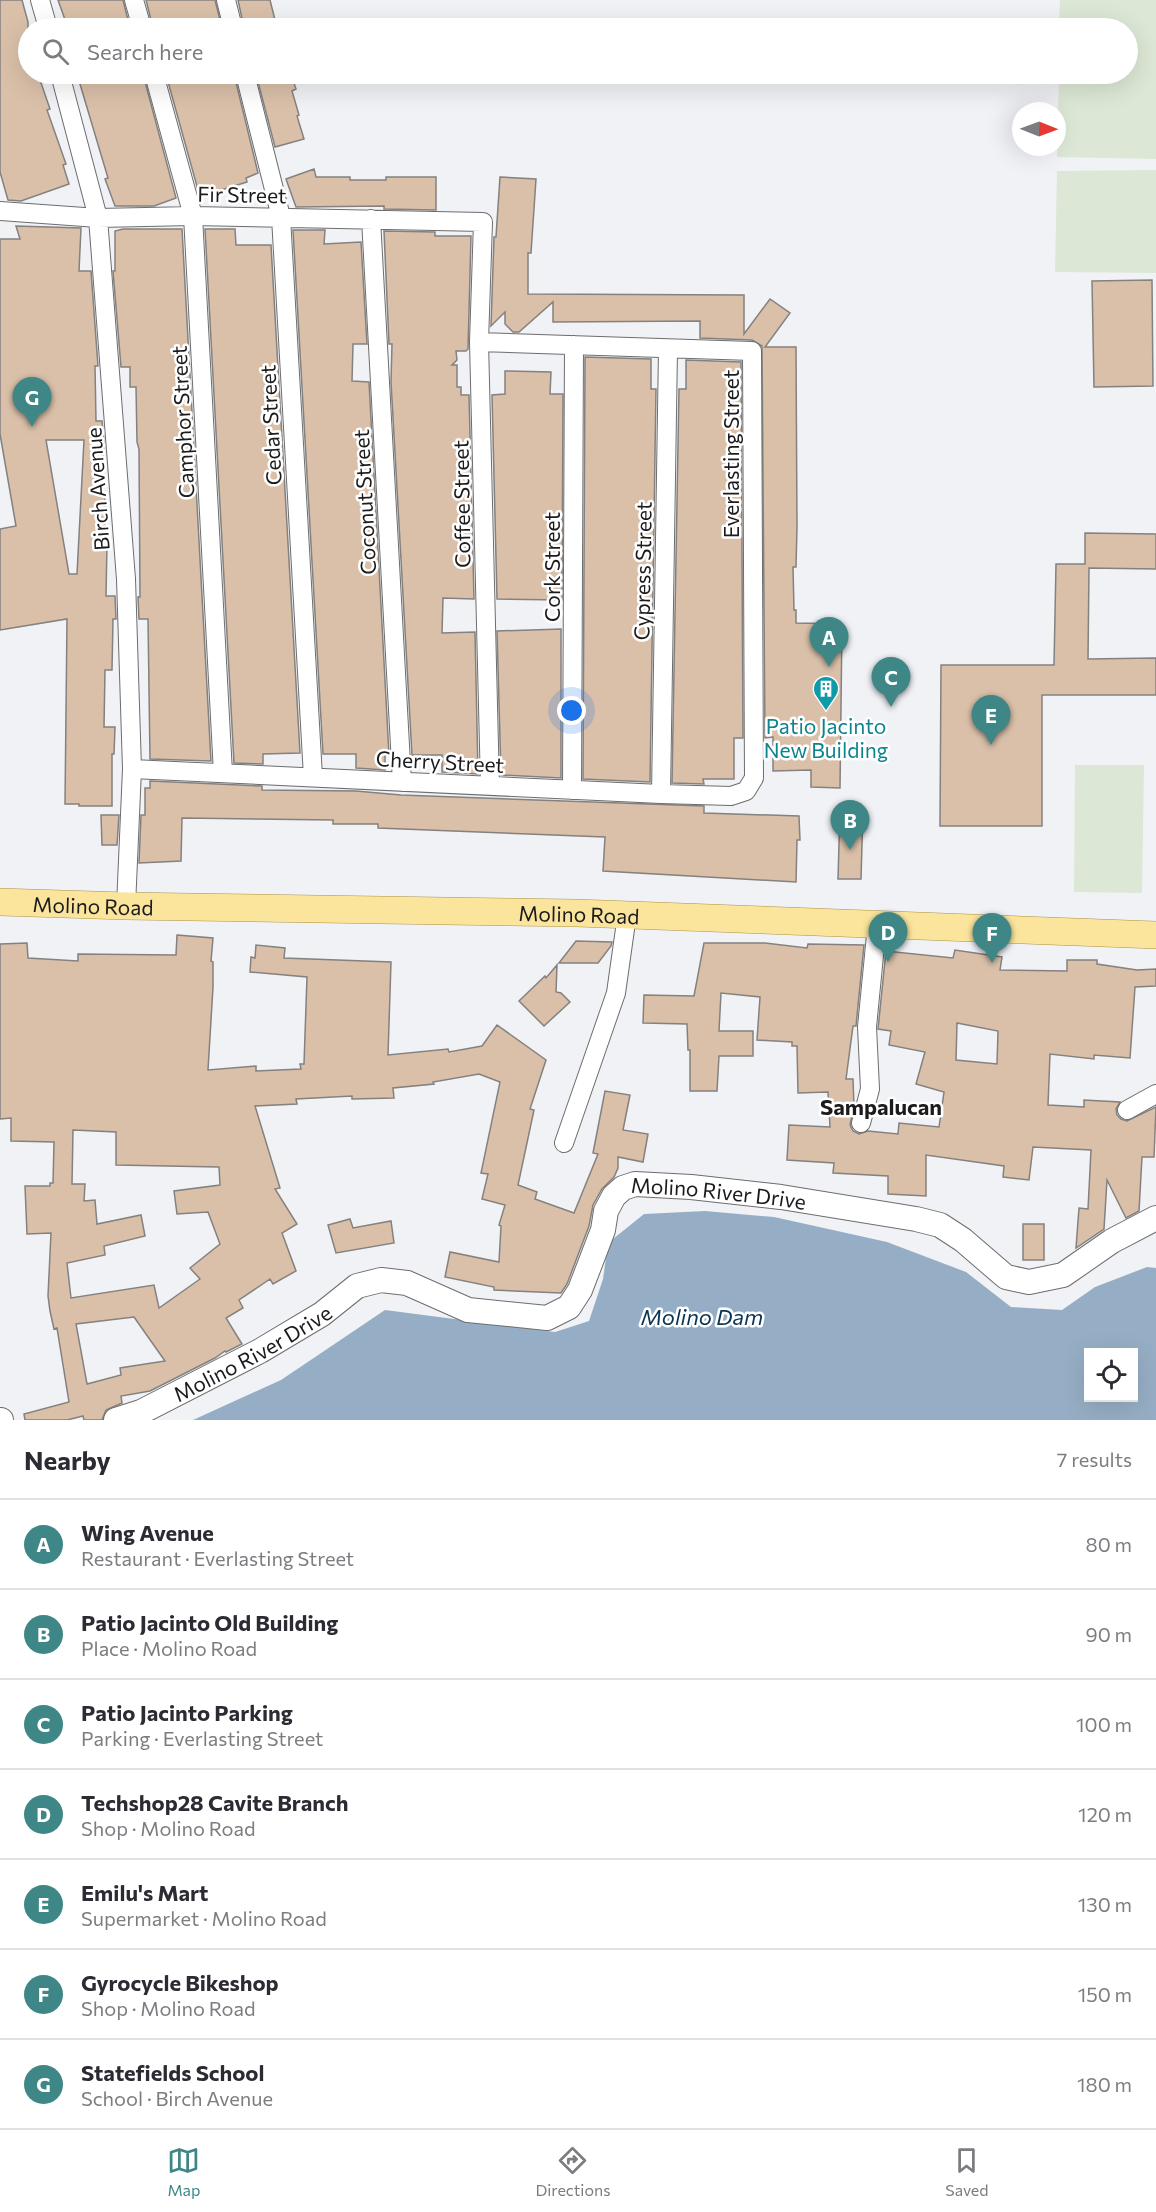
<!DOCTYPE html>
<html lang="en">
<head>
<meta charset="utf-8">
<style>
	body { margin:0; font-family:Commissioner,sans-serif; background:#f2f2f3; color:#2b2b33 }
	.controls { position:absolute; right:18px; bottom:18px; display:grid; overflow:hidden; border-radius:0px; box-shadow:0 6px 24px #0002 }
	.controls button { width:54px; height:54px; display:grid; place-items:center; padding:0; border:0; border-bottom:2px solid #e1e1e2; background:#fff; color:#2b2b33; font:30px sans-serif }
	.compass { position:absolute; left:1012px; top:102px; width:54px; height:54px; border-radius:50%; background:#fff; box-shadow:0 6px 24px #0002; rotate:91deg }
	.you { position:absolute; left:572px; top:711px; width:21px; height:21px; margin:-15px; border:4px solid #fff; border-radius:50%; background:#1a73e8; box-shadow:0 0 0 9px #1a73e833 }
	.badge { display:grid; place-items:center; width:39px; height:39px; border-radius:50%; background:#3f8787; color:#fff; font-size:20px; font-weight:700 }
	.pin { position:absolute; translate:-50% -50px; filter:drop-shadow(0 2px 3px #0008) }
	.pin::after { content:''; position:absolute; top:32px; width:21px; height:18px; background:inherit; clip-path:polygon(0 0,100% 0,50% 100%) }
	.list { margin:0; padding:0; list-style:none }
	h2 { display:flex; justify-content:space-between; align-items:center; height:78px; margin:0; padding:0 24px; font-size:26px }
	h2 small { font-size:20px; font-weight:400; color:#7c7c81 }
	.list li { display:grid; grid-template-columns:39px 1fr auto; gap:18px; align-items:center; box-sizing:border-box; height:90px; padding:0 24px; border-top:2px solid #e1e1e2 }
	.list b { display:block; font-size:22px; white-space:nowrap }
	.list p { margin:0; font-size:20px; white-space:nowrap; color:#7c7c81 }
	.list em { font-size:20px; font-style:normal; color:#7c7c81 }
	.icon { flex:none; width:33px; height:33px; fill:none; stroke:currentColor; stroke-width:2; stroke-linecap:round; stroke-linejoin:round }
	.map { position:relative; flex:none; width:1156px; height:1420px; overflow:hidden }
	.search { position:absolute; background:#fff; box-shadow:0 6px 24px #0002; left:18px; right:18px; top:18px; height:66px; display:flex; align-items:center; gap:15px; box-sizing:border-box; padding:0 21px; border-radius:33px; color:#7c7c81; font-size:22px }
	.sheet { height:708px; background:#fff }
	nav { display:flex; justify-content:space-around; align-items:center; box-sizing:border-box; height:84px; border-top:2px solid #e1e1e2; background:#fff; font-size:16px; color:#7c7c81 }
	nav a { display:grid; justify-items:center; gap:3px }
	nav .on { color:#3f8787 }
	.map>svg:first-child { display:block }
	.green { fill:#dce8d5 }
	.water { fill:#96aec5; fill-rule:evenodd }
	.building { fill:#dac0a9; stroke:#84817f; stroke-width:1.5; fill-rule:evenodd }
	.lines { fill:none; stroke-linecap:round; stroke-linejoin:round }
	.street-casing { stroke:#6c6d6f; stroke-width:20 }
	.secondary-casing { stroke:#6c6d6f; stroke-width:26 }
	.primary-casing { stroke:#ab9346; stroke-width:28 }
	.street { stroke:#fff; stroke-width:18 }
	.secondary { stroke:#fff; stroke-width:24 }
	.primary { stroke:#fbe59d; stroke-width:27 }
	.labels { text-anchor:middle; dominant-baseline:central; stroke-width:5; stroke-linejoin:round; paint-order:stroke }
	.street-label { font-size:21px; fill:#1b1b1d; stroke:#fff }
	.culture-label { font-size:21px; fill:#0d838f; stroke:#fff }
	.neighbourhood-label { font-size:22px; font-weight:bold; fill:#1b1b1d; stroke:#fff }
	.water-label { font-size:22px; font-style:italic; fill:#093454; stroke:#fff }
</style>
</head>
<body>
<div class="map">
<svg width="1156" height="1420" viewBox="0 0 1156 1420">
	<rect width="100%" height="100%" fill="#f1f2f6"/>
	<path class="green" d="M 1060,0 L 1156,0 L 1156,159 L 1057,157 L 1059,74 L 1128,74 L 1128,28 L 1059,28 Z
		M 1156,170 L 1156,273 L 1055,272 L 1057,171 Z
		M 1075,765 L 1144,765 L 1142,893 L 1074,892 Z"/>
	<path class="water" d="M 705,1211 L 774,1217 L 887,1242 L 966,1272 L 1011,1307 L 1062,1310 L 1095,1287 L 1147,1267 L 1156,1268 L 1156,1420 L 193,1420 L 281,1380 L 385,1310 L 555,1332 L 589,1321 L 603,1279 L 608,1243 L 644,1214 ZM 1088,1352 L 1134,1352 L 1134,1398 L 1088,1398 Z"/>
	<path class="building" d="M 0,0 L 22,0 L 28,22 L 28,74 L 38,74 L 50,109 L 47,110 L 66,164 L 63,165 L 69,184 L 21,201 L 8,200 L 0,172 Z
		M 58,0 L 123,0 L 130,28 L 68,28 Z
		M 146,0 L 215,0 L 222,28 L 153,28 Z
		M 238,0 L 270,0 L 277,28 L 244,28 Z
		M 77,74 L 143,74 L 176,198 L 154,206 L 115,206 L 105,179 L 108,178 Z
		M 182,74 L 234,74 L 258,173 L 246,178 L 247,182 L 205,195 L 202,188 L 198,190 L 167,78 Z
		M 256,74 L 291,74 L 296,89 L 292,91 L 299,115 L 297,116 L 304,139 L 275,147 Z
		M 314,169 L 316,177 L 350,177 L 350,180 L 386,180 L 386,177 L 436,177 L 436,210 L 384,209 L 384,206 L 296,207 L 286,179 Z
		M 500,177 L 536,179 L 531,253 L 528,253 L 528,294 L 744,295 L 744,334 L 770,299 L 790,313 L 765,347 L 796,347 L 797,527 L 796,567 L 793,567 L 794,610 L 796,610 L 796,623 L 842,624 L 840,788 L 811,787 L 811,770 L 773,771 L 773,737 L 765,738 L 762,346 L 752,340 L 700,338 L 700,321 L 553,322 L 553,302 L 519,332 L 513,332 L 505,324 L 505,312 L 491,326 L 494,237 L 496,237 Z
		M 16,226 L 81,228 L 79,271 L 91,271 L 98,366 L 95,366 L 96,421 L 102,421 L 104,442 L 101,496 L 105,496 L 104,544 L 107,544 L 106,596 L 115,596 L 116,619 L 113,619 L 112,670 L 105,670 L 104,727 L 115,727 L 114,754 L 112,754 L 112,806 L 79,806 L 79,804 L 65,804 L 67,619 L 0,630 L 0,529 L 16,526 L 0,434 L 0,239 L 20,239 ZM 46,440 L 84,440 L 77,574 L 69,574 Z
		M 123,229 L 182,229 L 211,761 L 150,759 L 148,619 L 139,619 L 138,597 L 140,597 L 139,449 L 137,442 L 136,387 L 130,387 L 130,367 L 121,367 L 113,271 L 115,271 L 115,231 Z
		M 205,229 L 235,229 L 236,245 L 271,245 L 300,753 L 263,754 L 263,764 L 234,763 Z
		M 293,230 L 325,230 L 324,244 L 361,242 L 367,344 L 353,344 L 352,381 L 369,382 L 389,755 L 385,755 L 385,770 L 356,768 L 356,754 L 323,754 Z
		M 384,231 L 435,232 L 435,236 L 471,236 L 468,349 L 466,351 L 456,351 L 457,360 L 452,365 L 457,365 L 457,387 L 461,387 L 461,395 L 469,395 L 474,599 L 443,598 L 442,633 L 475,632 L 478,774 L 442,772 L 442,755 L 412,755 L 391,382 L 392,344 L 389,344 Z
		M 1152,280 L 1153,386 L 1094,387 L 1092,281 Z
		M 585,357 L 651,359 L 651,389 L 656,389 L 650,782 L 583,779 Z
		M 686,360 L 741,362 L 743,738 L 734,738 L 734,779 L 703,779 L 704,784 L 672,783 L 679,389 L 686,389 Z
		M 505,371 L 551,372 L 550,394 L 563,394 L 562,600 L 497,599 L 492,395 L 505,394 Z
		M 1085,533 L 1156,534 L 1156,569 L 1089,568 L 1088,659 L 1156,658 L 1156,695 L 1042,695 L 1042,826 L 940,826 L 941,665 L 1054,665 L 1056,564 L 1085,564 Z
		M 561,629 L 561,778 L 501,775 L 497,631 Z
		M 150,781 L 262,786 L 262,790 L 356,791 L 401,795 L 704,806 L 704,813 L 799,816 L 800,840 L 797,840 L 796,882 L 603,871 L 605,837 L 378,828 L 378,824 L 333,824 L 333,820 L 182,818 L 181,861 L 139,863 L 141,815 L 145,815 L 145,788 L 150,788 Z
		M 840,809 L 863,810 L 861,879 L 838,879 Z
		M 101,815 L 119,815 L 117,845 L 102,845 Z
		M 177,935 L 213,938 L 211,961 L 213,962 L 213,987 L 208,1070 L 256,1066 L 256,1071 L 301,1069 L 300,1064 L 304,1064 L 307,977 L 250,972 L 251,957 L 255,958 L 256,945 L 285,948 L 284,958 L 391,962 L 388,1055 L 448,1049 L 449,1052 L 482,1046 L 497,1025 L 546,1060 L 530,1109 L 534,1110 L 518,1185 L 537,1192 L 535,1199 L 574,1213 L 598,1154 L 593,1153 L 605,1091 L 630,1095 L 623,1130 L 648,1134 L 643,1162 L 618,1157 L 618,1168 L 614,1177 L 602,1189 L 593,1205 L 589,1226 L 567,1284 L 561,1293 L 494,1290 L 494,1287 L 445,1277 L 450,1252 L 499,1262 L 501,1226 L 499,1225 L 505,1205 L 482,1199 L 488,1174 L 481,1173 L 500,1082 L 479,1074 L 433,1082 L 434,1084 L 393,1088 L 394,1098 L 352,1099 L 352,1096 L 296,1099 L 297,1104 L 255,1106 L 280,1188 L 275,1189 L 297,1224 L 282,1233 L 296,1271 L 273,1284 L 270,1279 L 239,1300 L 243,1308 L 226,1318 L 242,1344 L 226,1352 L 225,1351 L 215,1358 L 150,1391 L 121,1396 L 122,1403 L 106,1410 L 102,1420 L 84,1420 L 83,1416 L 67,1420 L 25,1420 L 24,1414 L 69,1402 L 57,1328 L 54,1329 L 50,1311 L 48,1296 L 51,1233 L 27,1234 L 25,1186 L 50,1186 L 50,1183 L 53,1183 L 54,1142 L 11,1141 L 11,1118 L 0,1119 L 0,944 L 27,943 L 28,958 L 78,961 L 78,954 L 176,955 ZM 73,1130 L 116,1132 L 116,1165 L 219,1167 L 220,1185 L 174,1191 L 177,1214 L 208,1212 L 220,1244 L 190,1268 L 200,1279 L 159,1308 L 154,1285 L 71,1298 L 67,1263 L 105,1255 L 104,1246 L 145,1236 L 141,1215 L 97,1224 L 95,1200 L 84,1201 L 85,1184 L 72,1184 ZM 134,1317 L 165,1361 L 120,1368 L 121,1375 L 87,1384 L 76,1324 Z
		M 576,941 L 612,942 L 611,946 L 598,963 L 559,963 Z
		M 704,943 L 765,943 L 807,948 L 808,944 L 864,945 L 856,1026 L 853,1026 L 846,1079 L 853,1079 L 854,1107 L 850,1125 L 853,1131 L 859,1134 L 868,1131 L 898,1134 L 899,1123 L 939,1127 L 944,1092 L 916,1084 L 925,1052 L 889,1045 L 891,1031 L 878,1029 L 886,951 L 953,958 L 955,950 L 1002,957 L 1000,970 L 1067,971 L 1067,960 L 1097,960 L 1097,964 L 1137,970 L 1156,969 L 1156,986 L 1135,987 L 1130,1058 L 1094,1055 L 1094,1059 L 1050,1054 L 1048,1105 L 1084,1107 L 1084,1100 L 1120,1102 L 1116,1109 L 1117,1115 L 1121,1119 L 1127,1121 L 1156,1107 L 1154,1157 L 1142,1157 L 1139,1211 L 1126,1218 L 1107,1180 L 1104,1229 L 1076,1248 L 1079,1208 L 1088,1209 L 1091,1150 L 1033,1147 L 1029,1180 L 1003,1177 L 1004,1166 L 926,1155 L 926,1196 L 888,1194 L 888,1176 L 833,1173 L 834,1163 L 787,1160 L 789,1125 L 830,1127 L 828,1092 L 798,1093 L 797,1046 L 792,1046 L 792,1042 L 757,1040 L 760,997 L 721,993 L 719,1031 L 753,1031 L 753,1056 L 719,1056 L 717,1091 L 690,1091 L 690,1050 L 688,1050 L 687,1024 L 643,1023 L 644,995 L 694,996 ZM 957,1023 L 998,1031 L 997,1064 L 956,1060 Z
		M 557,965 L 556,992 L 561,993 L 570,1002 L 544,1026 L 519,1001 L 545,976 L 546,978 Z
		M 350,1219 L 353,1228 L 391,1221 L 394,1243 L 336,1253 L 328,1225 Z
		M 1023,1224 L 1044,1224 L 1044,1260 L 1023,1260 Z"/>
	<g class="lines">
		<defs>
			<path id="street" d="M 40,0 L 48,28
				M 134,0 L 142,28
				M 226,0 L 233,28
				M 60,74 L 98,218 L 126,579 L 132,769 L 126,906
				M 154,74 L 193,216 L 223,773
				M 245,74 L 281,217 L 313,777
				M 0,211 L 98,218 L 193,216 L 483,222 L 479,342 L 490,786
				M 371,219 L 402,782
				M 132,769 L 661,794 L 731,796 L 746,791 L 754,778 L 752,351 L 479,342
				M 572,790 L 574,345
				M 661,794 L 668,349
				M 1127,1110 L 1156,1094
				M 861,1123 L 870,1089 L 867,1027 L 877,925
				M 564,1143 L 616,993 L 627,915"/>
			<g id="secondary">
				<path d="M 0,1420 L 1,1420"/>
				<path id="s1" d="M 116,1420 L 141,1412 L 260,1351 L 322,1314 L 357,1286 L 381,1280 L 407,1283 L 468,1310 L 547,1318 L 569,1307 L 580,1290 L 603,1230 L 606,1211 L 614,1196 L 623,1188 L 635,1184 L 691,1187 L 781,1197 L 916,1219 L 940,1225 L 963,1240 L 1006,1277 L 1029,1282 L 1063,1275 L 1112,1241 L 1156,1218"/>
			</g>
			<g id="primary">
				<path id="s2" d="M 0,902 L 126,906 L 577,913 L 1156,935"/>
			</g>
		</defs>
		<use href="#street" class="street-casing"/>
		<use href="#secondary" class="secondary-casing"/>
		<use href="#primary" class="primary-casing"/>
		<use href="#street" class="street"/>
		<use href="#secondary" class="secondary"/>
		<use href="#primary" class="primary"/>
	</g>
	<defs>
		<symbol id="building-pin" viewBox="-11 -11 22 30"><path d="M0 17L-7.5 6A9.5 9.5 0 1 1 7.5 6Z" fill="#0f9aa8" stroke="#fff"/><path d="M-4-6H4V6H1V3H-1V6H-4ZM-2.5-4.3h1.7v1.8h-1.7ZM.8-4.3h1.7v1.8H.8ZM-2.5-1h1.7V.8h-1.7ZM.8-1h1.7V.8H.8Z" fill="#fff"/></symbol>
	</defs>
	<g fill-rule="evenodd">
		<use href="#building-pin" x="811" y="674" width="30" height="40"/>
	</g>
	<g class="labels">
		<g class="street-label">
			<text transform="translate(242 194) rotate(1)">Fir Street</text>
			<text transform="translate(182 422) rotate(-93)">Camphor Street</text>
			<text transform="translate(270 425) rotate(-93)">Cedar Street</text>
			<text transform="translate(730 454) rotate(-90)">Everlasting Street</text>
			<text transform="translate(97 489) rotate(-94)">Birch Avenue</text>
			<text transform="translate(364 502) rotate(-93)">Coconut Street</text>
			<text transform="translate(461 504) rotate(-91)">Coffee Street</text>
			<text transform="translate(551 567) rotate(-90)">Cork Street</text>
			<text transform="translate(642 571) rotate(-89)">Cypress Street</text>
			<text transform="translate(440 761) rotate(3)">Cherry Street</text>
			<text stroke="none"><textPath href="#s2" startOffset="93">Molino Road</textPath></text>
			<text stroke="none"><textPath href="#s2" startOffset="579">Molino Road</textPath></text>
			<text stroke="none"><textPath href="#s1" startOffset="728">Molino River Drive</textPath></text>
			<text stroke="none"><textPath href="#s1" startOffset="152">Molino River Drive</textPath></text>
		</g>
		<g class="culture-label">
			<text x="826" y="725">Patio Jacinto<tspan x="826" dy="24">New Building</tspan></text>
		</g>
		<g class="neighbourhood-label">
			<text x="881" y="1106">Sampalucan</text>
		</g>
		<g class="water-label">
			<text x="702" y="1316">Molino Dam</text>
		</g>
	</g>
</svg>
<div class="controls">
<button><svg class="icon" aria-label="locate" viewBox="0 0 24 24"><circle cx="12" cy="12" r="6"/><path d="M12 2v4M12 18v4M2 12h4M18 12h4"/></svg></button>
</div>
<svg class="compass" viewBox="-18 -18 36 36"><path d="M0-13l5 13h-10z" fill="#e53935"/><path d="M0 13l5-13h-10z" fill="#7c7c81"/></svg>
<div class="you"></div>
<div class="pin badge" style="left:829px;top:667px">A</div>
<div class="pin badge" style="left:850px;top:850px">B</div>
<div class="pin badge" style="left:891px;top:707px">C</div>
<div class="pin badge" style="left:888px;top:962px">D</div>
<div class="pin badge" style="left:991px;top:745px">E</div>
<div class="pin badge" style="left:992px;top:963px">F</div>
<div class="pin badge" style="left:32px;top:427px">G</div>
<div class="search"><svg class="icon" aria-label="search" viewBox="0 0 24 24"><circle cx="10" cy="10" r="6"/><path d="M15 15l6 6"/></svg>Search here</div>
</div>
<section class="sheet">
<h2>Nearby<small>7 results</small></h2>
<ul class="list">
<li><span class="badge">A</span><div><b>Wing Avenue</b><p>Restaurant · Everlasting Street</p></div><em>80 m</em></li>
<li><span class="badge">B</span><div><b>Patio Jacinto Old Building</b><p>Place · Molino Road</p></div><em>90 m</em></li>
<li><span class="badge">C</span><div><b>Patio Jacinto Parking</b><p>Parking · Everlasting Street</p></div><em>100 m</em></li>
<li><span class="badge">D</span><div><b>Techshop28 Cavite Branch</b><p>Shop · Molino Road</p></div><em>120 m</em></li>
<li><span class="badge">E</span><div><b>Emilu's Mart</b><p>Supermarket · Molino Road</p></div><em>130 m</em></li>
<li><span class="badge">F</span><div><b>Gyrocycle Bikeshop</b><p>Shop · Molino Road</p></div><em>150 m</em></li>
<li><span class="badge">G</span><div><b>Statefields School</b><p>School · Birch Avenue</p></div><em>180 m</em></li>
</ul>
</section>
<nav>
<a class="on"><svg class="icon" aria-label="map" viewBox="0 0 24 24"><path d="M3 6l6-2 6 2 6-2v14l-6 2-6-2-6 2zM9 4v14M15 6v14"/></svg>Map</a>
<a><svg class="icon" aria-label="directions" viewBox="0 0 24 24"><path d="M12 3l9 9-9 9-9-9zM9 14v-3h6M13 9l2 2-2 2"/></svg>Directions</a>
<a><svg class="icon" aria-label="saved" viewBox="0 0 24 24"><path d="M7 4h10v16l-5-4-5 4z"/></svg>Saved</a>
</nav>
</body>
</html>
